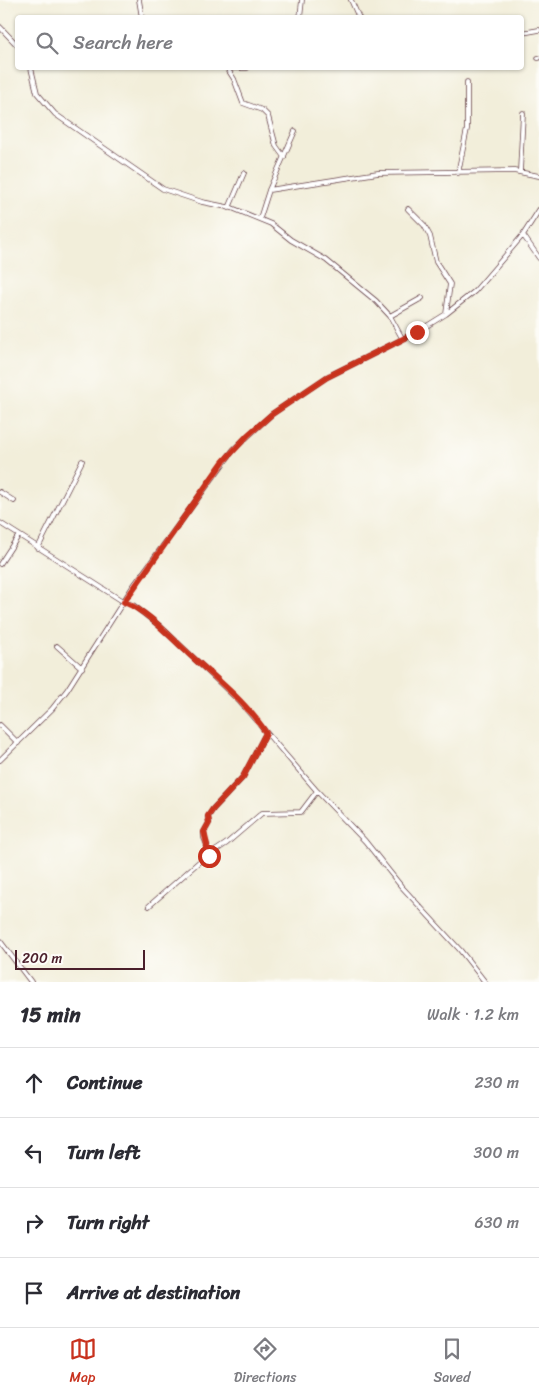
<!DOCTYPE html>
<html lang="en">
<head>
<meta charset="utf-8">
<style>
	body { margin:0; font-family:Sriracha,sans-serif; background:#f7f7f7; color:#2b2b33 }
	.scale { position:absolute; left:15px; bottom:12px; width:130px; box-sizing:border-box; padding-left:5px; border:2px solid #4a1f2b; border-top:0; font-size:14px; line-height:18px; white-space:nowrap; color:#4a1f2b; -webkit-text-stroke:4px #fdfcf7; paint-order:stroke }
	.stop { position:absolute; width:15px; height:15px; margin:-11px; border:4px solid #c8321e; border-radius:50%; background:#fff }
	.stop.end { background:#c8321e; border-color:#fff; box-shadow:0 1px 5px #0008 }
	.list { margin:0; padding:0; list-style:none }
	h2 { display:flex; justify-content:space-between; align-items:center; height:65px; margin:0; padding:0 20px; font-size:21px }
	h2 small { font-size:16px; font-weight:400; color:#7c7c81 }
	.list li { display:grid; grid-template-columns:32px 1fr auto; gap:15px; align-items:center; box-sizing:border-box; height:70px; padding:0 20px; border-top:1px solid #e1e1e2 }
	.list b { display:block; font-size:19px; white-space:nowrap }
	.list em { font-size:16px; font-style:normal; color:#7c7c81 }
	.icon { flex:none; width:28px; height:28px; fill:none; stroke:currentColor; stroke-width:2; stroke-linecap:round; stroke-linejoin:round }
	.map { position:relative; flex:none; width:539px; height:982px; overflow:hidden }
	.search { position:absolute; background:#fff; box-shadow:0 1px 4px #0004; left:15px; right:15px; top:15px; height:55px; display:flex; align-items:center; gap:12px; box-sizing:border-box; padding:0 18px; border-radius:5px; color:#7c7c81; font-size:19px }
	.sheet { height:345px; background:#fff }
	nav { display:flex; justify-content:space-around; align-items:center; box-sizing:border-box; height:70px; border-top:1px solid #e1e1e2; background:#fff; font-size:14px; color:#7c7c81 }
	nav a { display:grid; justify-items:center; gap:2px }
	nav .on { color:#c8321e }
	.map>svg:first-child { display:block }
	.lines { fill:none; stroke-linecap:round; stroke-linejoin:round }
	.minor-casing { stroke:#633e45; stroke-width:5.5 }
	.minor { stroke:#fff; stroke-width:4 }
	.route { stroke:#c8321e; stroke-width:6 }
</style>
</head>
<body>
<div class="map">
<svg width="539" height="982" viewBox="0 0 539 982">
	<rect width="100%" height="100%" fill="#fdfcf7"/>
	<filter id="ink" filterUnits="userSpaceOnUse"><feTurbulence type="fractalNoise" baseFrequency=".02" numOctaves="2"/><feDisplacementMap in="SourceGraphic" scale="10" xChannelSelector="R" yChannelSelector="G"/><feConvolveMatrix kernelMatrix="1 2 1 2 8 2 1 2 1" color-interpolation-filters="sRGB"/></filter>
	<filter id="wash" filterUnits="userSpaceOnUse"><feTurbulence type="fractalNoise" baseFrequency=".0096" numOctaves="4" result="noise"/><feDisplacementMap in="SourceGraphic" scale="20" xChannelSelector="R" yChannelSelector="G"/><feGaussianBlur stdDeviation="1.12" result="paint"/><feColorMatrix in="noise" values="0 0 0 0 0 0 0 0 0 0 0 0 0 0 0 0 0 1.4 0 .05"/><feComposite in="paint" operator="in"/></filter>
	<g filter="url(#wash)">
		<rect width="100%" height="100%" fill="#f2eeda"/>
	</g>
	<g filter="url(#ink)">
		<g class="lines">
			<defs>
				<path id="minor" d="M 139,0 L 142,18
					M 351,0 L 359,18
					M 300,18 L 302,0
					M 0,27 L 18,46
					M 522,33 L 539,30
					M 538,58 L 539,58
					M 31,68 L 37,93 L 55,114 L 163,189 L 202,202 L 232,208 L 271,224 L 291,240 L 326,260 L 376,301 L 390,316 L 402,338
					M 227,68 L 234,79 L 243,103 L 262,110 L 268,116 L 276,146 L 284,157
					M 227,68 L 247,68
					M 520,171 L 523,113
					M 458,173 L 467,129 L 467,82
					M 269,190 L 378,173 L 514,171 L 539,176
					M 229,208 L 244,173
					M 408,209 L 424,225 L 430,236 L 436,262 L 450,284 L 446,314
					M 260,218 L 269,190 L 295,131
					M 523,235 L 539,258
					M 390,316 L 422,298
					M 0,492 L 14,501
					M 0,523 L 124,602 L 133,605 L 161,627 L 239,701 L 317,791 L 365,841 L 401,886 L 460,950 L 485,982
					M 38,548 L 82,461
					M 0,564 L 19,535
					M 57,646 L 82,668
					M 0,725 L 18,743
					M 0,760 L 52,709 L 67,690 L 132,588 L 234,449 L 272,414 L 327,377 L 417,332 L 446,314 L 475,291 L 523,235 L 539,210
					M 206,857 L 207,845 L 204,838 L 204,832 L 209,823 L 208,817 L 213,809 L 243,777 L 266,733
					M 149,906 L 200,861 L 227,843 L 262,813 L 301,812 L 317,791
					M 0,941 L 31,982"/>
			</defs>
			<use href="#minor" class="minor-casing"/>
			<use href="#minor" class="minor"/>
		</g>
	</g>
	<g class="lines" filter="url(#ink)">
		<path class="route" d="M 209,856 L 206,857 L 207,845 L 204,832 L 209,823 L 208,816 L 213,809 L 243,777 L 266,733 C 247,703 215,678 189,654 C 169,636 149,612 124,602 L 223,462 L 248,435 L 272,414 L 327,377 L 417,332"/>
	</g>
</svg>
<div class="scale">200 m</div>
<div class="stop" style="left:209px;top:856px"></div>
<div class="stop end" style="left:417px;top:332px"></div>
<div class="search"><svg class="icon" aria-label="search" viewBox="0 0 24 24"><circle cx="10" cy="10" r="6"/><path d="M15 15l6 6"/></svg>Search here</div>
</div>
<section class="sheet">
<h2>15 min<small>Walk · 1.2 km</small></h2>
<ul class="list">
<li><svg class="icon" aria-label="ahead" viewBox="0 0 24 24"><path d="M12 20V5M6 11l6-6 6 6"/></svg><div><b>Continue</b></div><em>230 m</em></li>
<li><svg class="icon" aria-label="left" viewBox="0 0 24 24"><path d="M17 20v-9H6M10 6l-5 5 5 5"/></svg><div><b>Turn left</b></div><em>300 m</em></li>
<li><svg class="icon" aria-label="right" viewBox="0 0 24 24"><path d="M7 20v-9h11M14 6l5 5-5 5"/></svg><div><b>Turn right</b></div><em>630 m</em></li>
<li><svg class="icon" aria-label="arrive" viewBox="0 0 24 24"><path d="M6 21V4h12l-3 4 3 4H6"/></svg><div><b>Arrive at destination</b></div></li>
</ul>
</section>
<nav>
<a class="on"><svg class="icon" aria-label="map" viewBox="0 0 24 24"><path d="M3 6l6-2 6 2 6-2v14l-6 2-6-2-6 2zM9 4v14M15 6v14"/></svg>Map</a>
<a><svg class="icon" aria-label="directions" viewBox="0 0 24 24"><path d="M12 3l9 9-9 9-9-9zM9 14v-3h6M13 9l2 2-2 2"/></svg>Directions</a>
<a><svg class="icon" aria-label="saved" viewBox="0 0 24 24"><path d="M7 4h10v16l-5-4-5 4z"/></svg>Saved</a>
</nav>
</body>
</html>
